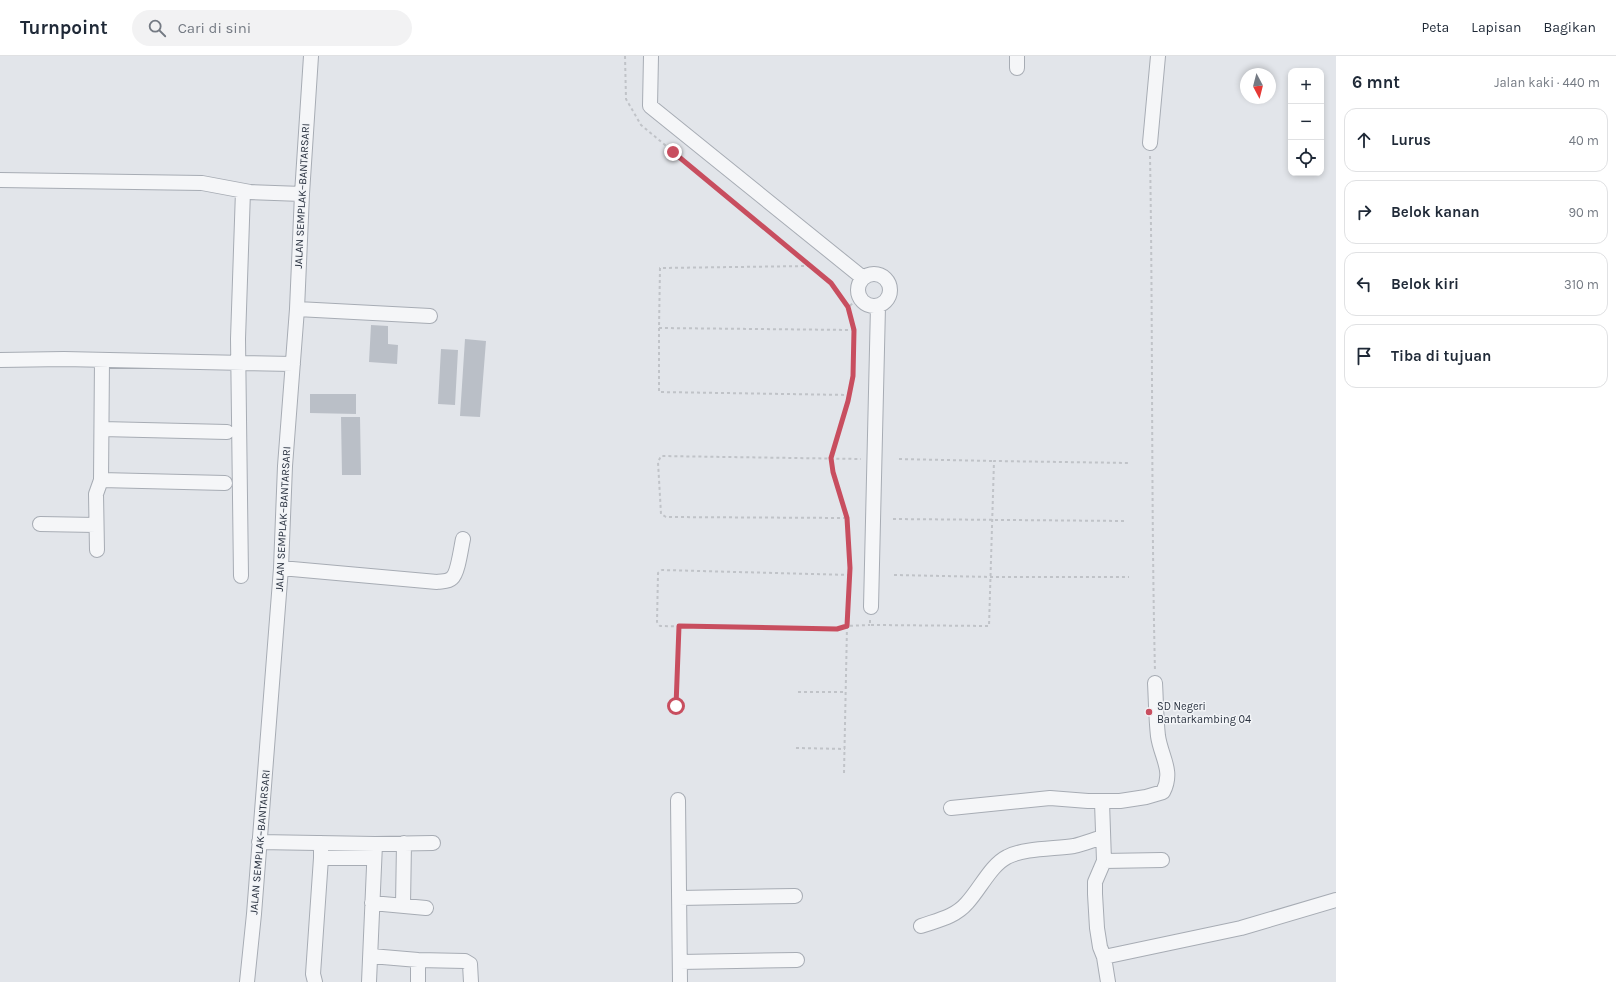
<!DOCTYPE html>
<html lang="id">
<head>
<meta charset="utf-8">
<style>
	body { margin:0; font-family:Karla,sans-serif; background:#f2f2f3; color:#1f2937 }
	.controls { position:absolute; right:12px; top:12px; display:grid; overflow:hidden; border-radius:8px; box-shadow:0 2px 6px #0003 }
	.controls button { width:36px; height:36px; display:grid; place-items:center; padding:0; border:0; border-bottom:1px solid #e0e1e3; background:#fff; color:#1f2937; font:20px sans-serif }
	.compass { position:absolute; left:1240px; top:12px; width:36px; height:36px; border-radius:50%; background:#fff; box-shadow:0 2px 6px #0003; rotate:173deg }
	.stop { position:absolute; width:12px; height:12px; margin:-9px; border:3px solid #c84e5f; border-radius:50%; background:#fff }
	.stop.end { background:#c84e5f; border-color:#fff; box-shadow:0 1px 4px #0008 }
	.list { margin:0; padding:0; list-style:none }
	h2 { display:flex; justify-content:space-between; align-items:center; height:52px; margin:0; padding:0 16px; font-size:17px }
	h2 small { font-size:13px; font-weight:400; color:#747a83 }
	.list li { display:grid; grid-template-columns:26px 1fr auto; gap:12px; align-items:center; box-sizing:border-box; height:64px; margin:0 8px 8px; padding:0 8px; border:1px solid #e0e1e3; border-radius:12px }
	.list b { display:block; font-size:15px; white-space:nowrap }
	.list em { font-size:13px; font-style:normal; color:#747a83 }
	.icon { flex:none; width:22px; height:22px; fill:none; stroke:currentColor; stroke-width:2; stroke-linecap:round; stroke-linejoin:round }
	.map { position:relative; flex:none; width:1336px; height:926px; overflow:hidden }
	header { display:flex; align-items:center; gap:24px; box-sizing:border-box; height:56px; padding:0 20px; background:#fff; border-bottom:1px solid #e0e1e3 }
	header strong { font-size:19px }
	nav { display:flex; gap:22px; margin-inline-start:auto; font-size:14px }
	.search { width:280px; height:36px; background:#f2f2f3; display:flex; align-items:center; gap:10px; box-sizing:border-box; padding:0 14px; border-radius:22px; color:#747a83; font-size:15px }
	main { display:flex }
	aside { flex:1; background:#fff }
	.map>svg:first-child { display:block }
	.building { fill:#babfc7 }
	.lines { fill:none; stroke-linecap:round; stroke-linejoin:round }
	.minor-casing { stroke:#a7acb4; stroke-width:16 }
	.path { stroke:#c0c3c8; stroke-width:2; stroke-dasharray:3 3; stroke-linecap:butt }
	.minor { stroke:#f5f6f8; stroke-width:14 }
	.route { stroke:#c84e5f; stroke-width:5 }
	.poi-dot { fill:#c84e5f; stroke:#f2f4f7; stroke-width:1.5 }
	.labels { text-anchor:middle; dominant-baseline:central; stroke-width:3; stroke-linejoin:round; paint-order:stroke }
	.street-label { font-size:11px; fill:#2b3341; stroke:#f2f4f7 }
	.poi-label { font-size:11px; fill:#2b3341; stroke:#f2f4f7; text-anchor:start }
</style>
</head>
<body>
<header>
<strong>Turnpoint</strong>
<div class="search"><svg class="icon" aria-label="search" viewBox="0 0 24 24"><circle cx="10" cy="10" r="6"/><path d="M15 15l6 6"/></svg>Cari di sini</div>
<nav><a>Peta</a><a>Lapisan</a><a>Bagikan</a></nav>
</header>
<main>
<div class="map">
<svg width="1336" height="926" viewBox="0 0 1336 926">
	<rect width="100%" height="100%" fill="#e2e5ea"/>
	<path class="building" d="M 371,269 L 388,270 L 388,288 L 398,289 L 397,308 L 369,306 Z
		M 465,283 L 486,285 L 480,361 L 460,360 Z
		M 441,293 L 458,294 L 455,349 L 438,348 Z
		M 310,338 L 356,338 L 356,358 L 310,357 Z
		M 341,361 L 360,361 L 361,419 L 342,419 Z"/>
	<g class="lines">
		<defs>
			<path id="minor" d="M 651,0 L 650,50 L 863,222
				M 1017,12 L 1017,0
				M 1150,87 L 1158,0
				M 0,124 L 202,127 L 250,136 L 302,138
				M858 234a16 16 0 1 1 32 0a16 16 0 1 1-32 0Z
				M 297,253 L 430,260
				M 0,304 L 64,303 L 293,308
				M 102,304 L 101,424 L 225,427
				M 102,373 L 227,376
				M 40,468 L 96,469
				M 97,494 L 96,438 L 101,424
				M 281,512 L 437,526 C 442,525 448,526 452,522 C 458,517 461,492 463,483
				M 241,520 L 238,283 L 243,135
				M 871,551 L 878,250
				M 678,744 L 680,926
				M 1102,746 L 1104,805 L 1095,826 L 1095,838 L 1097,872 L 1100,891 L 1104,901 L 1108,926
				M 951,752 L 1050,742 L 1088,745 L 1120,745 L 1146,741 L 1163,736 C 1174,715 1161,701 1158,680 C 1156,662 1156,644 1155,627
				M 259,786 L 375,788 L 433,787
				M 321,802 L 374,802
				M 1104,805 L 1162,804
				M 679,842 L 795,840
				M 372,847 L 426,852
				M 403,849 L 404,787
				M 921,870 C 938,864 955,861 967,847 C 980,833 991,809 1007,801 C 1024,792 1054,793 1074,790 C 1083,788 1093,784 1103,781
				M 371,900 L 418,904 L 465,905 L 470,908 L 471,926
				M 1104,901 L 1241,872 L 1336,844
				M 680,906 L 797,904
				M 247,926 L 254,858 L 281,512 L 285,410 L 297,253 L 302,138 L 311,0
				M 315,926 L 313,918 L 321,802 L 321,787
				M 369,926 L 375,788
				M 418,926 L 418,904"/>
		</defs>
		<use href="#minor" class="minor-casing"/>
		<path class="path" d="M 625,0 L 626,43 L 641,69 L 831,227 L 848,251
			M 1150,100 C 1153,272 1151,444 1155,616
			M 810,210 L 660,212 L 659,272 L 854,274
			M 659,272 L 659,336 L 849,339
			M 899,403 L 994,405
			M 846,462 L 666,461 L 661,458 L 658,406 L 661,400 L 861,403
			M 893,463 L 1125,465
			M 850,519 L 662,514 L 658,517 L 657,566 L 660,570 L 837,573 L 847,570 L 850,512 L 847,462 L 833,416 L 831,402 L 848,345 L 853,320 L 854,274 L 848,251 L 860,242
			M 894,519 L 991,521 L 1129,521
			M 870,564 L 870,569 L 875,569 L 989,570 L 994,405 L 1130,407
			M 798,636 L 846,636
			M 676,650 L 679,570
			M 796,692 L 845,693
			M 844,717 L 847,570 L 870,569"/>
		<use href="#minor" class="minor"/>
	</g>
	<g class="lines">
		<path class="route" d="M 673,96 L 831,227 L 848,251 L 854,274 L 853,320 L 848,345 L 831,402 L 833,416 L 847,462 L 850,512 L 847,570 L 837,573 L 679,570 L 676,650"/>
	</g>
	<circle class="poi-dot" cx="1149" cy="656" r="4"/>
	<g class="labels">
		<g class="street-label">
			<text transform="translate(302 140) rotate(-87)">JALAN SEMPLAK–BANTARSARI</text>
			<text transform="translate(283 463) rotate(-87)">JALAN SEMPLAK–BANTARSARI</text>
			<text transform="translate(260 786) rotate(-85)">JALAN SEMPLAK–BANTARSARI</text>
		</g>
		<g class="poi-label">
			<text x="1157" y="650">SD Negeri<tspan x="1157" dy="13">Bantarkambing 04</tspan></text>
		</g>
	</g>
</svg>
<div class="controls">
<button>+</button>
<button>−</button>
<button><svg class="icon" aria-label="locate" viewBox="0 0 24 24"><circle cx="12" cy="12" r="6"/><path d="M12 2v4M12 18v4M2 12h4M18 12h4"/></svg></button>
</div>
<svg class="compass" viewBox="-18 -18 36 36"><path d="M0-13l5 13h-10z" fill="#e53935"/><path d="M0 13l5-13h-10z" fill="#747a83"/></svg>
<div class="stop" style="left:676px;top:650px"></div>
<div class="stop end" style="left:673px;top:96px"></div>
</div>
<aside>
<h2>6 mnt<small>Jalan kaki · 440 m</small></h2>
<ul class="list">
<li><svg class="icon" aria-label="ahead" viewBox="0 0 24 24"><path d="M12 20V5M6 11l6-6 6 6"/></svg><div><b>Lurus</b></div><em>40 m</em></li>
<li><svg class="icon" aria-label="right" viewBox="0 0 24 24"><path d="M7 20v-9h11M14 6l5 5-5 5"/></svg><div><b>Belok kanan</b></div><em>90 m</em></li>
<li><svg class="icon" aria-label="left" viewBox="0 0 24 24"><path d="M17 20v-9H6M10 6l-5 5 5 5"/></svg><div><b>Belok kiri</b></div><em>310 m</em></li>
<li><svg class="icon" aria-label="arrive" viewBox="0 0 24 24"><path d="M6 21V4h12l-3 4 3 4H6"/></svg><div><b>Tiba di tujuan</b></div></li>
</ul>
</aside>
</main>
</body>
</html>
